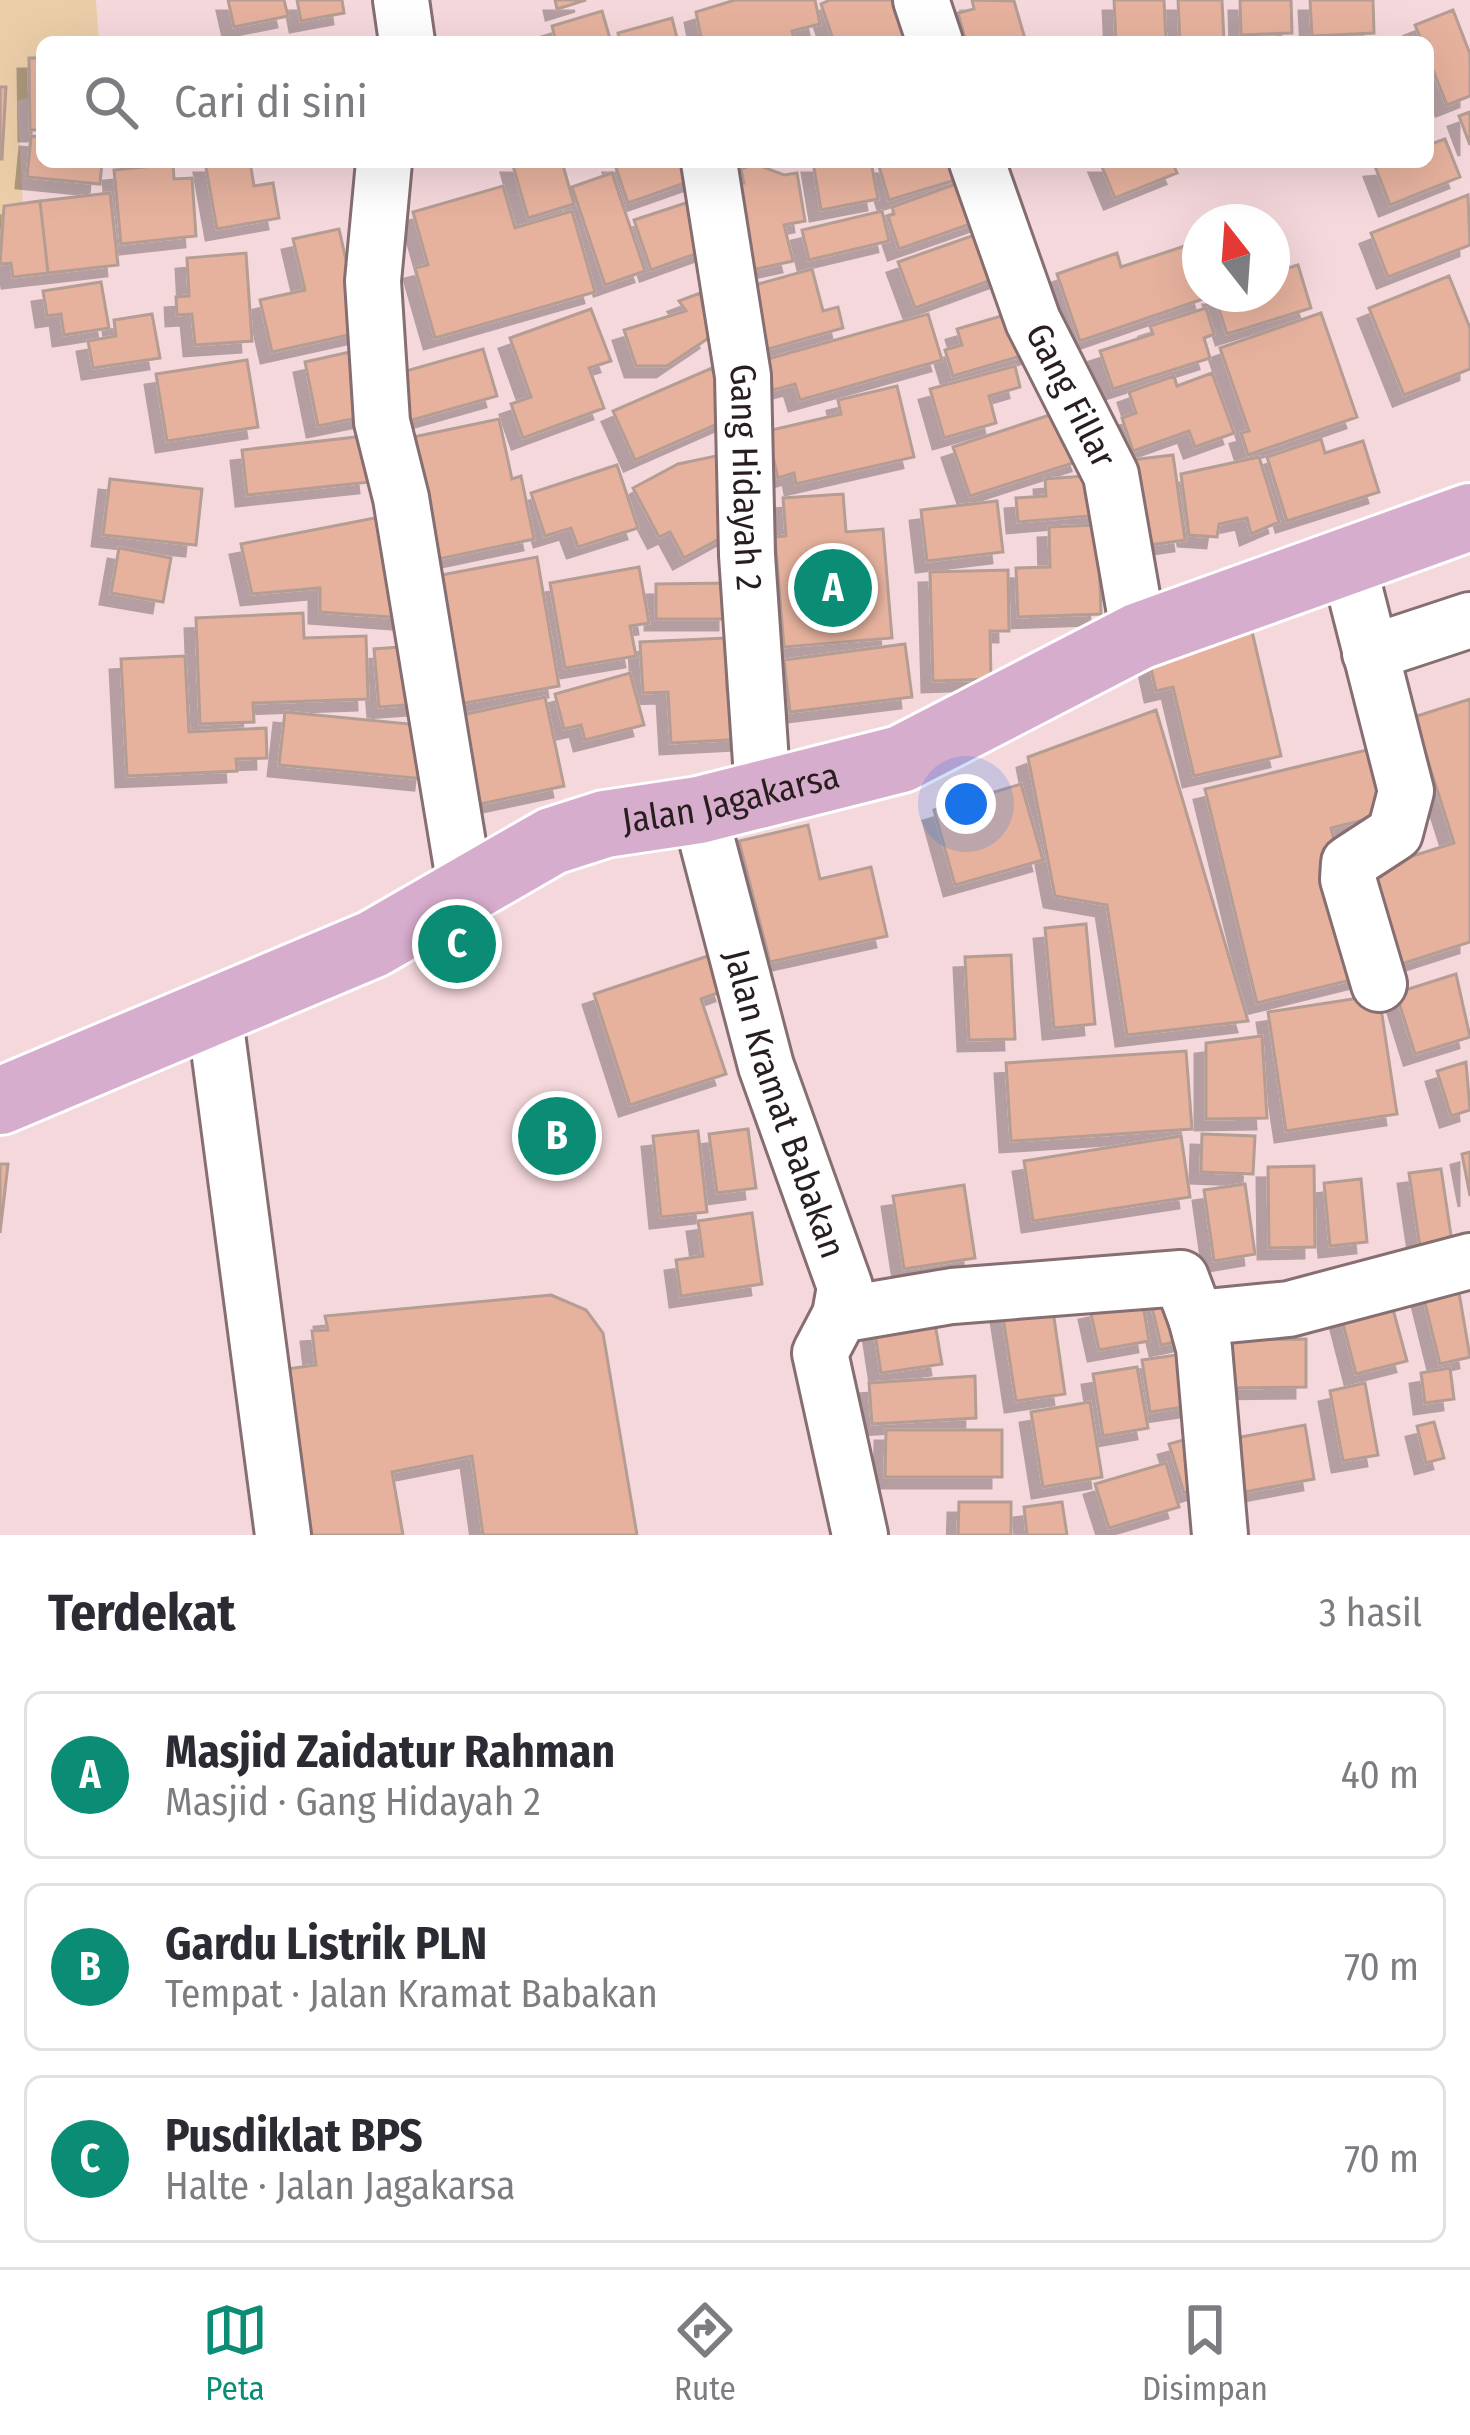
<!DOCTYPE html>
<html lang="id">
<head>
<meta charset="utf-8">
<style>
	body { margin:0; font-family:"Fira Sans Condensed",sans-serif; background:#f7f7f7; color:#2b2b33 }
	.compass { position:absolute; left:1182px; top:204px; width:108px; height:108px; border-radius:50%; background:#fff; box-shadow:0 12px 48px #0002; rotate:343deg }
	.you { position:absolute; left:966px; top:804px; width:42px; height:42px; margin:-30px; border:9px solid #fff; border-radius:50%; background:#1a73e8; box-shadow:0 0 0 18px #1a73e833 }
	.badge { display:grid; place-items:center; width:78px; height:78px; border-radius:50%; background:#0a8d74; color:#fff; font-size:39px; font-weight:700 }
	.pin { position:absolute; translate:-50% -50%; border:6px solid #fff; box-shadow:0 3px 12px #0006 }
	.list { margin:0; padding:0; list-style:none }
	h2 { display:flex; justify-content:space-between; align-items:center; height:156px; margin:0; padding:0 48px; font-size:51px }
	h2 small { font-size:39px; font-weight:400; color:#7c7c81 }
	.list li { display:grid; grid-template-columns:78px 1fr auto; gap:36px; align-items:center; box-sizing:border-box; height:168px; margin:0 24px 24px; padding:0 24px; border:3px solid #e1e1e2; border-radius:18px }
	.list b { display:block; font-size:45px; white-space:nowrap }
	.list p { margin:0; font-size:39px; white-space:nowrap; color:#7c7c81 }
	.list em { font-size:39px; font-style:normal; color:#7c7c81 }
	.icon { flex:none; width:66px; height:66px; fill:none; stroke:currentColor; stroke-width:2; stroke-linecap:round; stroke-linejoin:round }
	.map { position:relative; flex:none; width:1470px; height:1535px; overflow:hidden }
	.search { position:absolute; background:#fff; box-shadow:0 12px 48px #0002; left:36px; right:36px; top:36px; height:132px; display:flex; align-items:center; gap:30px; box-sizing:border-box; padding:0 42px; border-radius:18px; color:#7c7c81; font-size:45px }
	.sheet { height:732px; background:#fff }
	nav { display:flex; justify-content:space-around; align-items:center; box-sizing:border-box; height:168px; border-top:3px solid #e1e1e2; background:#fff; font-size:33px; color:#7c7c81 }
	nav a { display:grid; justify-items:center; gap:6px }
	nav .on { color:#0a8d74 }
	.map>svg:first-child { display:block }
	.green { fill:#ebcea8 }
	.building { fill:#e6b29e; stroke:#b59d94; stroke-width:3; filter:url(#shadow) }
	.lines { fill:none; stroke-linecap:round; stroke-linejoin:round }
	.minor-casing { stroke:#866e71; stroke-width:60 }
	.major-casing { stroke:#fff; stroke-width:72 }
	.minor { stroke:#fff; stroke-width:54 }
	.major { stroke:#d7adcd; stroke-width:66 }
	.labels { text-anchor:middle; dominant-baseline:central; stroke-width:12; stroke-linejoin:round; paint-order:stroke }
	.street-label { font-size:36px; fill:#281e1f; stroke:#f5d8dc }
</style>
</head>
<body>
<div class="map">
<svg width="1470" height="1535" viewBox="0 0 1470 1535">
	<defs>
		<filter id="shadow"><feDropShadow dx="-11" dy="11" stdDeviation="0" flood-color="#0004"/></filter>
	</defs>
	<rect width="100%" height="100%" fill="#f5d8dc"/>
	<path class="green" d="M 0,0 L 96,0 L 99,42 L 42,42 L 42,93 L 17,101 L 25,239 L 0,243 Z"/>
	<path class="building" d="M 228,0 L 284,0 L 288,16 L 234,27 Z
		M 297,0 L 342,0 L 344,13 L 301,21 Z
		M 555,0 L 586,0 L 557,9 Z
		M 735,0 L 815,0 L 820,24 L 792,31 L 795,42 L 702,42 L 696,12 Z
		M 830,0 L 904,0 L 915,42 L 834,42 L 821,4 Z
		M 972,0 L 1014,1 L 1026,42 L 966,42 L 958,13 L 974,9 Z
		M 1114,0 L 1164,0 L 1166,42 L 1116,42 Z
		M 1178,0 L 1222,0 L 1224,42 L 1180,42 Z
		M 1240,0 L 1291,0 L 1292,33 L 1241,35 Z
		M 1310,0 L 1373,0 L 1374,33 L 1312,36 Z
		M 1453,10 L 1470,54 L 1470,96 L 1447,105 L 1428,58 L 1428,42 L 1422,42 L 1415,25 Z
		M 602,11 L 611,42 L 556,42 L 552,26 Z
		M 672,18 L 678,42 L 620,42 L 618,33 Z
		M 29,58 L 42,58 L 42,130 L 30,130 Z
		M 0,87 L 6,87 L 2,159 L 0,159 Z
		M 1470,112 L 1470,145 L 1459,116 Z
		M 31,136 L 42,137 L 42,162 L 102,162 L 100,184 L 27,177 Z
		M 1445,139 L 1460,177 L 1390,205 L 1375,166 L 1428,162 L 1428,145 Z
		M 205,162 L 250,162 L 254,186 L 273,183 L 279,218 L 217,229 Z
		M 512,162 L 562,162 L 574,204 L 528,218 Z
		M 614,162 L 694,162 L 699,178 L 628,203 Z
		M 813,162 L 871,162 L 878,199 L 821,210 Z
		M 968,162 L 972,175 L 889,200 L 878,163 Z
		M 1100,162 L 1172,162 L 1177,173 L 1115,198 Z
		M 173,164 L 174,179 L 192,178 L 196,236 L 121,244 L 114,170 Z
		M 755,164 L 784,175 L 797,173 L 805,221 L 784,225 L 793,261 L 742,272 L 722,188 L 744,183 L 741,169 Z
		M 612,173 L 645,271 L 605,285 L 572,187 Z
		M 978,176 L 993,216 L 899,249 L 888,216 L 894,214 L 892,207 Z
		M 503,186 L 515,228 L 572,211 L 595,292 L 435,338 L 415,268 L 428,265 L 413,212 Z
		M 110,193 L 118,265 L 48,273 L 40,201 Z
		M 1468,195 L 1470,245 L 1388,277 L 1371,233 Z
		M 40,201 L 48,273 L 13,277 L 11,263 L 0,264 L 4,206 Z
		M 692,201 L 709,249 L 651,270 L 634,220 Z
		M 882,211 L 889,241 L 809,260 L 802,230 Z
		M 339,229 L 362,332 L 272,352 L 260,300 L 305,290 L 293,239 Z
		M 989,230 L 1005,275 L 915,308 L 898,262 Z
		M 1188,245 L 1206,298 L 1080,341 L 1057,274 L 1117,253 L 1121,267 Z
		M 246,253 L 252,341 L 195,345 L 192,314 L 177,315 L 176,297 L 189,296 L 187,258 Z
		M 1298,265 L 1311,308 L 1227,334 L 1214,294 L 1272,294 L 1272,273 Z
		M 812,269 L 823,311 L 838,307 L 843,328 L 765,350 L 748,287 Z
		M 1449,276 L 1470,328 L 1470,369 L 1404,395 L 1369,308 Z
		M 101,282 L 109,328 L 64,335 L 61,314 L 47,316 L 43,291 Z
		M 700,293 L 710,337 L 667,366 L 636,366 L 624,330 L 686,311 L 679,301 Z
		M 1206,308 L 1214,334 L 1204,338 L 1210,358 L 1113,389 L 1100,351 L 1153,334 L 1150,326 Z
		M 591,309 L 611,361 L 589,368 L 604,408 L 523,438 L 511,404 L 531,397 L 510,338 Z
		M 1018,311 L 1031,353 L 953,376 L 945,350 L 962,345 L 957,329 Z
		M 1321,313 L 1357,417 L 1248,455 L 1241,433 L 1249,431 L 1220,348 Z
		M 152,314 L 160,358 L 93,368 L 88,341 L 116,336 L 114,320 Z
		M 928,314 L 942,360 L 800,400 L 795,384 L 773,390 L 764,360 Z
		M 363,349 L 377,414 L 318,426 L 305,362 Z
		M 483,349 L 497,396 L 405,422 L 392,375 Z
		M 247,360 L 258,427 L 167,441 L 156,374 Z
		M 1015,366 L 1020,387 L 989,396 L 996,423 L 944,438 L 930,389 Z
		M 712,368 L 733,417 L 635,460 L 613,411 Z
		M 1212,373 L 1234,433 L 1195,447 L 1189,431 L 1133,451 L 1122,418 L 1136,413 L 1129,392 L 1174,376 L 1177,386 Z
		M 897,386 L 914,457 L 796,484 L 794,473 L 778,478 L 767,431 L 841,414 L 838,400 Z
		M 1065,410 L 1082,460 L 970,496 L 953,447 Z
		M 499,419 L 512,479 L 521,476 L 534,539 L 429,561 L 404,439 Z
		M 365,436 L 370,482 L 247,495 L 242,450 Z
		M 1321,439 L 1325,453 L 1363,441 L 1379,492 L 1287,521 L 1267,457 Z
		M 721,455 L 732,532 L 684,558 L 670,532 L 659,537 L 633,488 L 678,464 Z
		M 1173,455 L 1185,540 L 1143,546 L 1123,461 Z
		M 1259,457 L 1279,522 L 1251,534 L 1247,518 L 1219,524 L 1217,537 L 1189,535 L 1181,474 Z
		M 617,465 L 638,528 L 578,547 L 571,528 L 545,536 L 531,493 Z
		M 1098,475 L 1101,515 L 1018,522 L 1016,498 L 1046,496 L 1045,479 Z
		M 110,479 L 202,489 L 196,545 L 103,535 Z
		M 843,494 L 846,532 L 883,529 L 892,638 L 784,647 L 775,537 L 786,536 L 783,498 Z
		M 997,501 L 1003,552 L 927,561 L 921,510 Z
		M 385,516 L 404,618 L 320,612 L 320,588 L 252,594 L 241,544 Z
		M 1098,525 L 1101,614 L 1018,617 L 1016,568 L 1050,567 L 1049,527 Z
		M 119,548 L 171,558 L 163,602 L 111,593 Z
		M 537,557 L 559,686 L 454,705 L 431,577 Z
		M 639,567 L 649,623 L 630,626 L 636,656 L 565,668 L 550,583 Z
		M 1008,570 L 1009,631 L 990,631 L 991,679 L 933,681 L 930,572 Z
		M 729,583 L 729,619 L 656,619 L 656,584 Z
		M 303,613 L 304,638 L 366,636 L 368,699 L 253,703 L 254,722 L 200,724 L 196,618 Z
		M 1251,627 L 1281,756 L 1194,776 L 1173,687 L 1156,691 L 1145,641 Z
		M 726,638 L 727,690 L 743,690 L 745,739 L 671,743 L 668,692 L 643,693 L 640,642 Z
		M 905,644 L 912,697 L 790,712 L 784,660 Z
		M 413,646 L 418,704 L 379,707 L 374,649 Z
		M 185,656 L 189,732 L 266,728 L 267,758 L 236,759 L 237,771 L 127,776 L 121,659 Z
		M 630,673 L 644,725 L 585,740 L 581,725 L 564,729 L 555,694 Z
		M 545,697 L 564,786 L 471,806 L 453,717 Z
		M 1470,699 L 1470,942 L 1392,967 L 1362,872 L 1454,843 L 1414,717 Z
		M 1156,710 L 1248,1021 L 1127,1035 L 1107,905 L 1055,896 L 1028,757 Z
		M 285,712 L 430,726 L 425,779 L 279,765 Z
		M 1371,749 L 1387,814 L 1331,828 L 1367,976 L 1257,1003 L 1205,789 Z
		M 1021,784 L 1043,860 L 955,885 L 934,810 Z
		M 808,825 L 820,879 L 871,867 L 887,936 L 770,962 L 739,841 Z
		M 1086,924 L 1095,1024 L 1054,1028 L 1045,928 Z
		M 714,954 L 726,990 L 701,999 L 726,1074 L 630,1105 L 594,994 Z
		M 1011,955 L 1015,1039 L 969,1040 L 965,957 Z
		M 1456,974 L 1470,1037 L 1415,1054 L 1396,993 Z
		M 1379,995 L 1397,1114 L 1286,1131 L 1268,1012 Z
		M 1262,1036 L 1267,1118 L 1206,1119 L 1206,1043 Z
		M 1186,1051 L 1192,1129 L 1011,1141 L 1006,1063 Z
		M 1466,1062 L 1470,1110 L 1451,1116 L 1437,1071 Z
		M 565,1125 L 568,1142 L 549,1146 L 544,1129 Z
		M 748,1129 L 756,1188 L 717,1193 L 709,1134 Z
		M 698,1131 L 707,1212 L 661,1217 L 653,1136 Z
		M 1202,1134 L 1255,1136 L 1253,1174 L 1201,1172 Z
		M 1181,1136 L 1190,1197 L 1033,1221 L 1024,1161 Z
		M 1470,1152 L 1470,1196 L 1462,1154 Z
		M 0,1164 L 8,1164 L 0,1233 Z
		M 1314,1166 L 1315,1247 L 1269,1248 L 1268,1167 Z
		M 1441,1169 L 1452,1242 L 1420,1247 L 1409,1173 Z
		M 1361,1179 L 1367,1242 L 1330,1246 L 1324,1183 Z
		M 1245,1184 L 1255,1254 L 1214,1261 L 1204,1190 Z
		M 964,1185 L 975,1258 L 904,1269 L 893,1196 Z
		M 752,1213 L 762,1284 L 681,1296 L 676,1260 L 703,1256 L 698,1221 Z
		M 1456,1275 L 1470,1357 L 1440,1364 L 1420,1283 Z
		M 1387,1287 L 1407,1361 L 1356,1374 L 1337,1300 Z
		M 551,1295 L 586,1310 L 603,1333 L 637,1535 L 483,1535 L 472,1456 L 392,1472 L 403,1535 L 295,1535 L 266,1372 L 316,1365 L 312,1331 L 328,1330 L 325,1316 Z
		M 1180,1297 L 1188,1339 L 1161,1345 L 1151,1303 Z
		M 1142,1299 L 1149,1341 L 1099,1350 L 1090,1309 Z
		M 1052,1304 L 1065,1394 L 1016,1401 L 1002,1311 Z
		M 934,1318 L 942,1364 L 881,1373 L 874,1327 Z
		M 1306,1339 L 1306,1387 L 1230,1388 L 1229,1340 Z
		M 1197,1352 L 1205,1404 L 1150,1412 L 1142,1360 Z
		M 1137,1367 L 1148,1428 L 1103,1436 L 1093,1374 Z
		M 1450,1368 L 1454,1399 L 1425,1403 L 1421,1373 Z
		M 975,1376 L 976,1418 L 872,1424 L 869,1383 Z
		M 1365,1383 L 1378,1455 L 1343,1461 L 1330,1391 Z
		M 1090,1402 L 1102,1477 L 1043,1487 L 1031,1412 Z
		M 1434,1422 L 1444,1458 L 1426,1463 L 1417,1426 Z
		M 1305,1425 L 1314,1479 L 1239,1493 L 1230,1439 Z
		M 886,1430 L 1002,1430 L 1002,1477 L 885,1477 Z
		M 1194,1437 L 1209,1485 L 1184,1493 L 1169,1444 Z
		M 1166,1463 L 1179,1507 L 1109,1528 L 1095,1484 Z
		M 959,1502 L 1011,1502 L 1011,1535 L 958,1535 Z
		M 1062,1502 L 1067,1535 L 1027,1535 L 1024,1507 Z"/>
	<g class="lines">
		<defs>
			<g id="minor">
				<path d="M 401,0 L 407,42"/>
				<path d="M 921,0 L 935,42"/>
				<path d="M 384,162 L 373,281 L 382,422 L 401,498 L 466,892"/>
				<path id="s1" d="M 709,162 L 743,376 L 747,555 L 763,792"/>
				<path id="s2" d="M 977,162 L 1033,321 L 1111,475 L 1139,636"/>
				<path d="M 1348,563 L 1406,791 L 1395,833 L 1349,863 L 1348,879 L 1379,984"/>
				<path d="M 1370,653 L 1470,620"/>
				<path id="s3" d="M 699,810 L 766,1066 L 845,1287 L 840,1315 L 820,1353 L 860,1535"/>
				<path d="M 214,1011 L 283,1535"/>
				<path d="M 840,1315 L 952,1296 L 1181,1278 L 1196,1318 L 1289,1309 L 1470,1261"/>
				<path d="M 1196,1318 L 1204,1348 L 1220,1535"/>
			</g>
			<g id="major">
				<path id="s4" d="M 0,1101 L 373,944 L 552,841 L 605,824 L 699,810 L 901,759 L 1139,636 L 1470,517"/>
			</g>
		</defs>
		<use href="#minor" class="minor-casing"/>
		<use href="#major" class="major-casing"/>
		<use href="#minor" class="minor"/>
		<use href="#major" class="major"/>
	</g>
	<g class="labels">
		<g class="street-label">
			<text stroke="none"><textPath href="#s2" startOffset="252">Gang Fillar</textPath></text>
			<text stroke="none"><textPath href="#s1" startOffset="318">Gang Hidayah 2</textPath></text>
			<text stroke="none"><textPath href="#s4" startOffset="795">Jalan Jagakarsa</textPath></text>
			<text stroke="none"><textPath href="#s3" startOffset="306">Jalan Kramat Babakan</textPath></text>
		</g>
	</g>
</svg>
<svg class="compass" viewBox="-18 -18 36 36"><path d="M0-13l5 13h-10z" fill="#e53935"/><path d="M0 13l5-13h-10z" fill="#7c7c81"/></svg>
<div class="you"></div>
<div class="pin badge" style="left:833px;top:588px">A</div>
<div class="pin badge" style="left:557px;top:1136px">B</div>
<div class="pin badge" style="left:457px;top:944px">C</div>
<div class="search"><svg class="icon" aria-label="search" viewBox="0 0 24 24"><circle cx="10" cy="10" r="6"/><path d="M15 15l6 6"/></svg>Cari di sini</div>
</div>
<section class="sheet">
<h2>Terdekat<small>3 hasil</small></h2>
<ul class="list">
<li><span class="badge">A</span><div><b>Masjid Zaidatur Rahman</b><p>Masjid · Gang Hidayah 2</p></div><em>40 m</em></li>
<li><span class="badge">B</span><div><b>Gardu Listrik PLN</b><p>Tempat · Jalan Kramat Babakan</p></div><em>70 m</em></li>
<li><span class="badge">C</span><div><b>Pusdiklat BPS</b><p>Halte · Jalan Jagakarsa</p></div><em>70 m</em></li>
</ul>
</section>
<nav>
<a class="on"><svg class="icon" aria-label="map" viewBox="0 0 24 24"><path d="M3 6l6-2 6 2 6-2v14l-6 2-6-2-6 2zM9 4v14M15 6v14"/></svg>Peta</a>
<a><svg class="icon" aria-label="directions" viewBox="0 0 24 24"><path d="M12 3l9 9-9 9-9-9zM9 14v-3h6M13 9l2 2-2 2"/></svg>Rute</a>
<a><svg class="icon" aria-label="saved" viewBox="0 0 24 24"><path d="M7 4h10v16l-5-4-5 4z"/></svg>Disimpan</a>
</nav>
</body>
</html>
